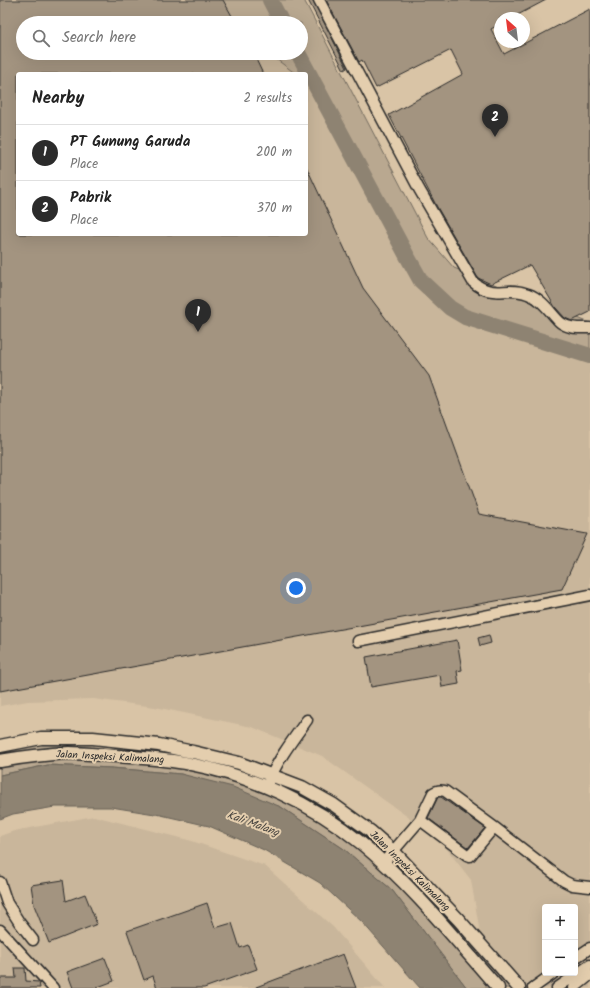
<!DOCTYPE html>
<html lang="en">
<head>
<meta charset="utf-8">
<style>
	body { margin:0; font-family:Kalam,sans-serif; background:#f2f2f2; color:#222 }
	.controls { position:absolute; right:12px; bottom:12px; display:grid; overflow:hidden; border-radius:4px; box-shadow:0 4px 16px #0002 }
	.controls button { width:36px; height:36px; display:grid; place-items:center; padding:0; border:0; border-bottom:1px solid #e0e0e0; background:#fff; color:#222; font:20px sans-serif }
	.compass { position:absolute; left:494px; top:12px; width:36px; height:36px; border-radius:50%; background:#fff; box-shadow:0 4px 16px #0002; rotate:332deg }
	.you { position:absolute; left:296px; top:588px; width:14px; height:14px; margin:-10px; border:3px solid #fff; border-radius:50%; background:#1a73e8; box-shadow:0 0 0 6px #1a73e833 }
	.badge { display:grid; place-items:center; width:26px; height:26px; border-radius:50%; background:#2b2b2b; color:#fff; font-size:13px; font-weight:700 }
	.pin { position:absolute; translate:-50% -33px; filter:drop-shadow(0 1px 2px #0008) }
	.pin::after { content:''; position:absolute; top:21px; width:14px; height:12px; background:inherit; clip-path:polygon(0 0,100% 0,50% 100%) }
	.list { margin:0; padding:0; list-style:none }
	h2 { display:flex; justify-content:space-between; align-items:center; height:52px; margin:0; padding:0 16px; font-size:17px }
	h2 small { font-size:13px; font-weight:400; color:#767676 }
	.list li { display:grid; grid-template-columns:26px 1fr auto; gap:12px; align-items:center; box-sizing:border-box; height:56px; padding:0 16px; border-top:1px solid #e0e0e0 }
	.list b { display:block; font-size:15px; white-space:nowrap }
	.list p { margin:0; font-size:13px; white-space:nowrap; color:#767676 }
	.list em { font-size:13px; font-style:normal; color:#767676 }
	.icon { flex:none; width:22px; height:22px; fill:none; stroke:currentColor; stroke-width:2; stroke-linecap:round; stroke-linejoin:round }
	.map { position:relative; flex:none; width:590px; height:988px; overflow:hidden }
	.search { position:absolute; background:#fff; box-shadow:0 4px 16px #0002; left:16px; top:16px; width:292px; height:44px; display:flex; align-items:center; gap:10px; box-sizing:border-box; padding:0 14px; border-radius:22px; color:#767676; font-size:15px }
	.panel { position:absolute; background:#fff; box-shadow:0 4px 16px #0002; left:16px; top:72px; width:292px; height:164px; border-radius:4px }
	.map>svg:first-child { display:block }
	.built { fill:#c9b69b; fill-rule:evenodd }
	.green { fill:#b9a890; stroke:#726a5e }
	.water { fill:#8e8372; stroke:#666056 }
	.lines { fill:none; stroke-linecap:round; stroke-linejoin:round }
	.river { stroke:#8e8372; stroke-width:16 }
	.building { fill:#a39480; stroke:#2b2b2b }
	.minor-casing { stroke:#2b2b2b; stroke-width:13 }
	.major-casing { stroke:#2b2b2b; stroke-width:15 }
	.minor { stroke:#e4ceae; stroke-width:10 }
	.major { stroke:#e4ceae; stroke-width:12 }
	.labels { text-anchor:middle; dominant-baseline:central; stroke-width:4; stroke-linejoin:round; paint-order:stroke }
	.street-label { font-size:10px; fill:#2b2b2b; stroke:#e4ceae }
	.water-label { font-size:11px; font-style:italic; fill:#44413d; stroke:#e4ceae }
</style>
</head>
<body>
<div class="map">
<svg width="590" height="988" viewBox="0 0 590 988">
	<rect width="100%" height="100%" fill="#d9c4a6"/>
	<filter id="ink" filterUnits="userSpaceOnUse"><feTurbulence type="fractalNoise" baseFrequency=".025" numOctaves="2"/><feDisplacementMap in="SourceGraphic" scale="8" xChannelSelector="R" yChannelSelector="G"/><feConvolveMatrix kernelMatrix="1 2 1 2 8 2 1 2 1" color-interpolation-filters="sRGB"/></filter>
	<g filter="url(#ink)">
		<path class="built" d="M 0,0 L 23,23 L 23,53 L 268,53 L 296,74 L 18,74 L 18,234 L 306,234 L 306,82 L 320,93 L 421,281 L 450,308 L 465,317 L 590,356 L 590,988 L 518,988 L 482,945 L 471,880 L 439,839 L 322,756 L 252,727 L 155,707 L 93,699 L 28,701 L 0,706 ZM 545,907 L 575,907 L 575,973 L 545,973 Z
			M 94,816 L 192,841 L 265,866 L 333,927 L 385,988 L 0,988 L 0,836 L 14,831 Z"/>
		<path class="green" d="M 219,0 L 304,0 L 428,238 L 454,268 L 590,323 L 590,356 L 465,317 C 449,307 431,296 421,280 C 416,273 412,265 408,258 L 302,58 L 320,93 L 306,82 L 306,74 L 296,74 L 268,53 L 301,53 L 301,23 L 234,23 Z
			M 70,739 L 69,753 L 157,758 L 159,745 L 302,787 L 370,831 L 519,988 L 467,988 L 392,890 L 344,849 L 281,807 L 181,774 L 112,768 L 48,765 L 0,775 L 0,746 Z"/>
		<path class="water" d="M 48,765 L 112,768 L 181,774 L 233,787 L 281,807 L 344,849 L 392,890 L 467,988 L 420,988 L 362,922 L 320,883 L 264,850 L 209,826 L 161,815 L 111,807 L 55,807 L 13,814 L 0,819 L 0,775 Z"/>
		<g class="lines">
			<path class="river" d="M 270,0 L 282,23
				M 298,53 L 407,256 L 421,281 L 450,308 L 465,317 L 590,356"/>
		</g>
		<path class="building" d="M 0,0 L 223,0 L 236,23 L 23,23 L 23,53 L 253,53 L 263,74 L 18,74 L 18,234 L 306,234 L 306,166 L 363,288 L 429,376 L 479,514 L 587,534 L 562,589 L 0,691 Z
			M 308,0 L 313,0 L 347,68 L 344,70 Z
			M 326,0 L 546,0 L 512,18 L 500,18 L 500,24 L 491,29 L 504,54 L 590,9 L 590,312 L 572,321 L 565,318 L 555,307 L 530,265 L 491,284 L 478,278 L 437,207 L 389,115 L 463,74 L 451,50 L 376,88 L 362,60 L 359,62 Z
			M 489,635 L 491,643 L 480,646 L 478,638 Z
			M 457,640 L 462,670 L 457,671 L 459,684 L 442,687 L 440,675 L 371,687 L 366,657 Z
			M 438,797 L 441,797 L 485,828 L 468,848 L 428,818 Z
			M 63,880 L 66,901 L 85,894 L 97,924 L 49,943 L 34,905 L 31,885 Z
			M 207,903 L 215,928 L 232,923 L 240,948 L 248,945 L 257,969 L 204,988 L 157,988 L 153,976 L 144,980 L 127,931 Z
			M 343,954 L 356,988 L 256,988 L 256,987 Z
			M 105,958 L 114,981 L 95,988 L 73,988 L 67,972 Z
			M 15,968 L 25,968 L 26,981 L 39,982 L 40,988 L 0,988 L 0,978 L 16,978 Z"/>
		<g class="lines">
			<defs>
				<path id="minor" d="M 319,0 L 419,189 L 473,282 C 494,300 506,285 528,294 C 540,298 548,309 556,318 C 558,320 560,323 563,324 C 570,329 582,328 590,328
					M 358,641 L 590,595
					M 267,786 C 276,762 291,742 307,720
					M 494,827 L 564,881 L 572,885 L 590,887
					M 383,863 L 420,820 L 433,793 C 437,790 441,790 445,791 L 494,827 L 470,856 L 467,855 L 420,820
					M 0,882 L 7,903 L 19,922 L 33,940
					M 0,930 L 53,988
					M 575,958 L 590,948
					M 533,988 L 554,973
					M 557,988 L 590,965
					M 574,988 L 590,975"/>
				<path id="major" d="M 0,746 L 41,738 L 93,738 L 159,745 L 193,752 L 239,763 L 302,787 L 334,805 L 370,831 L 394,852 L 458,919 L 519,988
					M 0,761 C 23,757 46,754 69,753 C 85,753 101,755 117,756 C 142,758 166,759 190,764 C 252,776 312,803 361,843 C 411,884 455,939 498,988"/>
			</defs>
			<use href="#minor" class="minor-casing"/>
			<use href="#major" class="major-casing"/>
			<use href="#minor" class="minor"/>
			<use href="#major" class="major"/>
		</g>
	</g>
	<g class="labels">
		<g class="street-label">
			<text transform="translate(110 757) rotate(3)">Jalan Inspeksi Kalimalang</text>
			<text transform="translate(410 871) rotate(45)">Jalan Inspeksi Kalimalang</text>
		</g>
		<g class="water-label">
			<text transform="translate(253 824) rotate(20)">Kali Malang</text>
		</g>
	</g>
</svg>
<div class="controls">
<button>+</button>
<button>−</button>
</div>
<svg class="compass" viewBox="-18 -18 36 36"><path d="M0-13l5 13h-10z" fill="#e53935"/><path d="M0 13l5-13h-10z" fill="#767676"/></svg>
<div class="you"></div>
<div class="pin badge" style="left:198px;top:332px">1</div>
<div class="pin badge" style="left:495px;top:137px">2</div>
<div class="search"><svg class="icon" aria-label="search" viewBox="0 0 24 24"><circle cx="10" cy="10" r="6"/><path d="M15 15l6 6"/></svg>Search here</div>
<section class="panel">
<h2>Nearby<small>2 results</small></h2>
<ul class="list">
<li><span class="badge">1</span><div><b>PT Gunung Garuda</b><p>Place</p></div><em>200 m</em></li>
<li><span class="badge">2</span><div><b>Pabrik</b><p>Place</p></div><em>370 m</em></li>
</ul>
</section>
</div>
</body>
</html>
